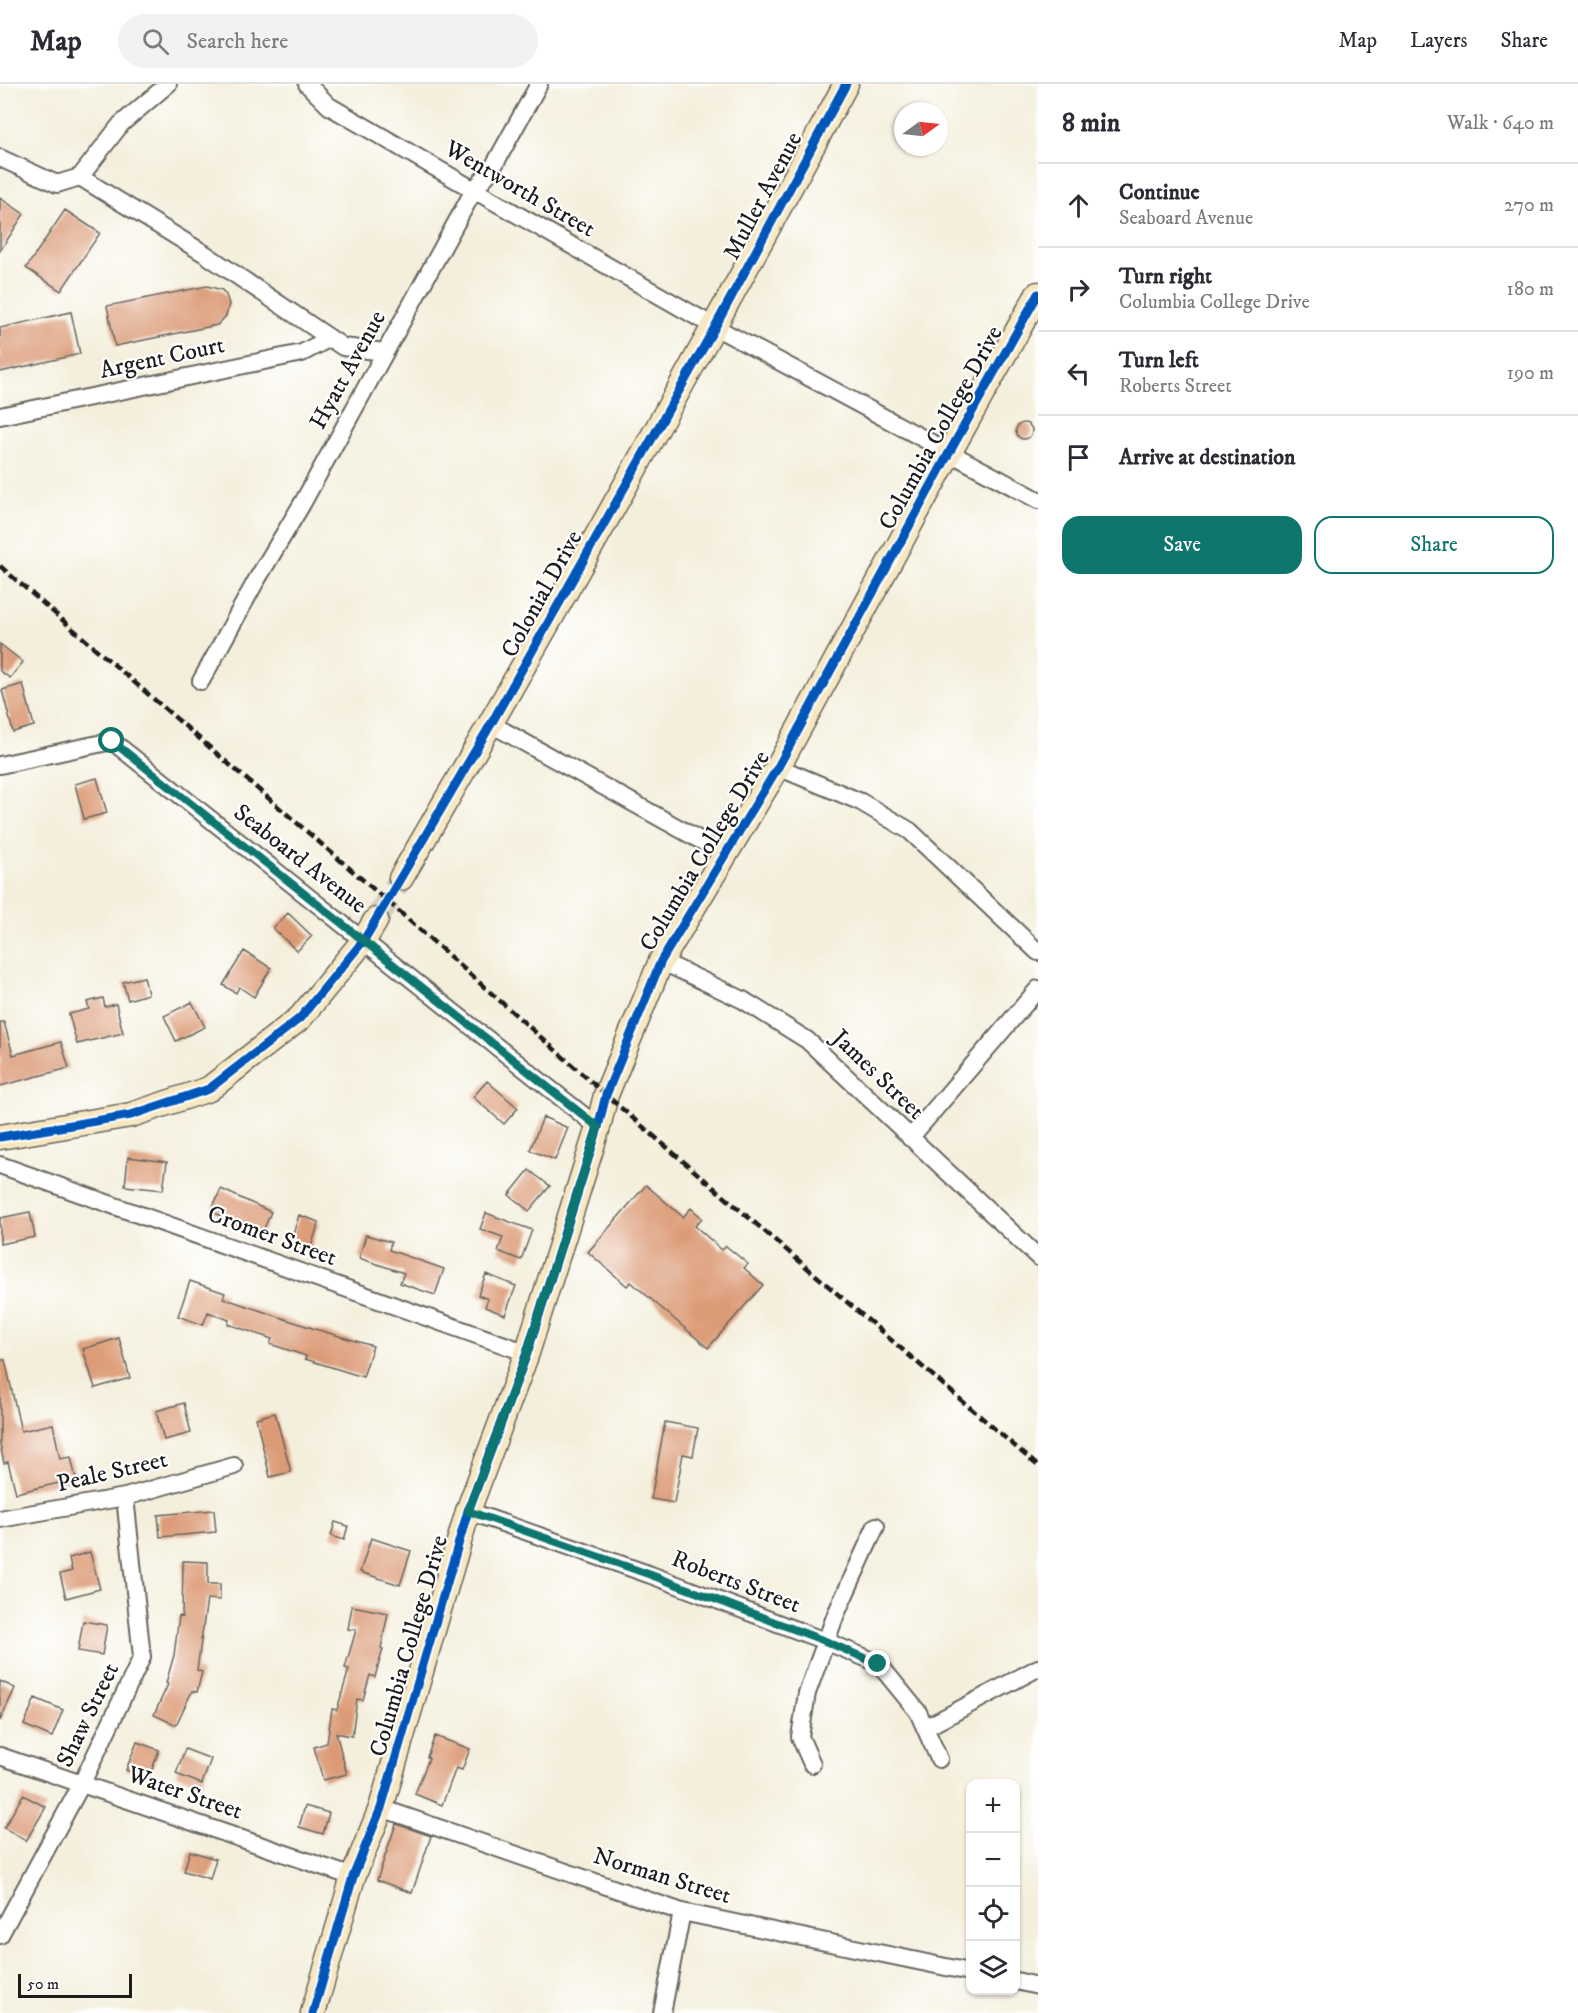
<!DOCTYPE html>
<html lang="en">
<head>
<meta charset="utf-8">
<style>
	body { margin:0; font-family:"IM FELL DW Pica",serif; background:#f2f2f3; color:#2b2b33 }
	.controls { position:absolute; right:18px; bottom:18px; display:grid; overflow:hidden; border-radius:12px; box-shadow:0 2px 4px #0004 }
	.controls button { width:54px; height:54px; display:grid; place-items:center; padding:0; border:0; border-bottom:2px solid #e1e1e2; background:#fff; color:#2b2b33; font:30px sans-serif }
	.compass { position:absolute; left:894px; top:18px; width:54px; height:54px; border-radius:50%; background:#fff; box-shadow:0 2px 4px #0004; rotate:75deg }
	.scale { position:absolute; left:18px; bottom:15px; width:114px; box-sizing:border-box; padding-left:6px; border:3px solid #1c1c1c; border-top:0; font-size:16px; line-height:21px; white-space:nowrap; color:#1c1c1c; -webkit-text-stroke:4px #fff; paint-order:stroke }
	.stop { position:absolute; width:18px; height:18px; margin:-14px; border:4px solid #0f766e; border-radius:50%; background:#fff }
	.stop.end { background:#0f766e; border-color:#fff; box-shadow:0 2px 6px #0008 }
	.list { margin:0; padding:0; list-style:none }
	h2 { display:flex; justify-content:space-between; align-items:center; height:78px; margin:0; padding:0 24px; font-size:26px }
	h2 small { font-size:20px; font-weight:400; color:#7c7c81 }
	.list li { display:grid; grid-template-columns:39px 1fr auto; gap:18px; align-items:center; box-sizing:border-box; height:84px; padding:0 24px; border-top:2px solid #e1e1e2 }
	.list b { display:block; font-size:22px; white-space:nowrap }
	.list p { margin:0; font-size:20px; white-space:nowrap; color:#7c7c81 }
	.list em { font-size:20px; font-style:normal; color:#7c7c81 }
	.actions { display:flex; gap:12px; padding:18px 24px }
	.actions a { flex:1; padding:14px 0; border:2px solid #0f766e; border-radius:18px; text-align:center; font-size:21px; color:#0f766e }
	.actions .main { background:#0f766e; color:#fff }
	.icon { flex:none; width:33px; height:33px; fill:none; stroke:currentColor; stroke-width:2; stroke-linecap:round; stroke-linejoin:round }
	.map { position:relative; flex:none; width:1038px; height:1929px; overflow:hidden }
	header { display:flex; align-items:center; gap:36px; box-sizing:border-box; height:84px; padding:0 30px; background:#fff; border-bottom:2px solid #e1e1e2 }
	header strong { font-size:28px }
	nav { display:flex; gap:33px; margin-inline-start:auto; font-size:21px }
	.search { width:420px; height:54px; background:#f2f2f3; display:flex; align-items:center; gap:15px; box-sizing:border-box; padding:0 21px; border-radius:33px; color:#7c7c81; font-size:22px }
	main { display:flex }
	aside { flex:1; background:#fff }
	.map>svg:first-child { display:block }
	.building { fill:#dc9b77 }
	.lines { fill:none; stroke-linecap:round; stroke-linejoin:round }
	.secondary-tunnel { stroke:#d4cfbf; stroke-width:24; stroke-dasharray:24 12; stroke-linecap:butt }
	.street-casing { stroke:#68665f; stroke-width:20 }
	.secondary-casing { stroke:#68665f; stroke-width:27 }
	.street { stroke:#fff; stroke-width:16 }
	.secondary { stroke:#f7e8c3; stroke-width:24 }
	.rail { stroke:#1c1c1c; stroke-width:4.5; stroke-dasharray:9 4.5; stroke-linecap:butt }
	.cycleway-casing { stroke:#fff; stroke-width:13 }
	.cycleway { stroke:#0057b8; stroke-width:9 }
	.route { stroke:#0f766e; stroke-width:8 }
	.labels { text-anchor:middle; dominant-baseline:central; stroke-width:4.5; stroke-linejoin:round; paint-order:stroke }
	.street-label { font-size:24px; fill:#1c1c1c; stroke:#fff }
</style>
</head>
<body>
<header>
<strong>Map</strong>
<div class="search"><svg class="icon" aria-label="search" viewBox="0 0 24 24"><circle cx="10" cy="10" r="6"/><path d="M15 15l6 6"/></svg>Search here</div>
<nav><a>Map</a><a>Layers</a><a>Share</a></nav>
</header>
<main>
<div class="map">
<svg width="1038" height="1929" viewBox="0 0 1038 1929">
	<rect width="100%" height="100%" fill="#fff"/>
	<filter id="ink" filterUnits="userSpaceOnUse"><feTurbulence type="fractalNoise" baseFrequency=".0167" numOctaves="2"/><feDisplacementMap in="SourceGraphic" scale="12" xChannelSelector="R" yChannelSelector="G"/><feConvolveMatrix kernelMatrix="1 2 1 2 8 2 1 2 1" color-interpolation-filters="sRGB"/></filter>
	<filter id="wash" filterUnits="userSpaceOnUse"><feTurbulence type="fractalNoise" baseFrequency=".008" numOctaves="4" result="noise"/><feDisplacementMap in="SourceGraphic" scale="24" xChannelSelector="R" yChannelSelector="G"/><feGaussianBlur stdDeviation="1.35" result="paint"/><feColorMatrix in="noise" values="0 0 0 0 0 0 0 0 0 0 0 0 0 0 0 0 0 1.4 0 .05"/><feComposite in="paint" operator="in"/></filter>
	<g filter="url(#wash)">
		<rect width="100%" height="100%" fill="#f4efdc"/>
		<g id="blocks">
			<path class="building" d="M 0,114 L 24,130 L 0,167 Z
				M 65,126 L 100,149 L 61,207 L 26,184 Z
				M 207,202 L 222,206 L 226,211 L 229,220 L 226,232 L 217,241 L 115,262 L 107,222 Z
				M 71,228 L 80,270 L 0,288 L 0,244 Z
				M1016 347a8 8 0 1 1 16 0a8 8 0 1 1-16 0Z
				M 0,560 L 23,578 L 10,594 L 0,587 Z
				M 23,600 L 34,642 L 13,648 L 2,606 Z
				M 97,694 L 107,729 L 84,735 L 75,700 Z
				M 288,829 L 312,852 L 297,867 L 273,844 Z
				M 244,867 L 271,884 L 254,913 L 239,903 L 236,909 L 223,901 Z
				M 144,893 L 148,910 L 128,916 L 123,898 Z
				M 103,914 L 105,923 L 116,920 L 123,949 L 77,960 L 69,930 L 89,925 L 87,918 Z
				M 192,918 L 205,943 L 176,957 L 164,932 Z
				M 0,938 L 4,938 L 13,971 L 61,958 L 69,984 L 0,1002 Z
				M 487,997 L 518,1024 L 504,1040 L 473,1013 Z
				M 543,1033 L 568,1044 L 555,1076 L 530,1066 Z
				M 128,1073 L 167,1078 L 163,1106 L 125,1102 Z
				M 529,1086 L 550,1102 L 529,1127 L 509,1111 Z
				M 646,1101 L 683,1133 L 691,1124 L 702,1134 L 695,1142 L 722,1166 L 726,1162 L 748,1180 L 744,1184 L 763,1201 L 708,1264 L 631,1198 L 627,1202 L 588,1168 Z
				M 221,1105 L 271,1128 L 261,1152 L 211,1127 Z
				M 30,1128 L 35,1153 L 0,1160 L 0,1134 Z
				M 486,1129 L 532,1146 L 521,1176 L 498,1167 L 503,1153 L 480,1145 Z
				M 299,1131 L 319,1138 L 310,1166 L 290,1160 Z
				M 366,1151 L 391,1158 L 389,1166 L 444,1185 L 435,1211 L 400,1199 L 404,1189 L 359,1174 Z
				M 486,1190 L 516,1202 L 505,1231 L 485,1223 L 488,1215 L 478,1211 Z
				M 190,1197 L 225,1209 L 223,1214 L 315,1245 L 373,1262 L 363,1293 L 305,1275 L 306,1272 L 270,1260 L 272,1255 L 228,1240 L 229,1236 L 208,1228 L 203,1241 L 178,1232 Z
				M 119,1254 L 130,1294 L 95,1304 L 83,1265 Z
				M 0,1276 L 5,1276 L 21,1347 L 53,1340 L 60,1375 L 71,1373 L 76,1395 L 16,1409 L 8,1378 L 4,1379 L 0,1360 Z
				M 184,1319 L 191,1349 L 164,1356 L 156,1327 Z
				M 275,1329 L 291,1388 L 270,1393 L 256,1334 Z
				M 665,1338 L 698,1344 L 693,1372 L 683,1370 L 674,1419 L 651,1415 Z
				M 214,1426 L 216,1448 L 160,1453 L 158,1431 Z
				M 335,1438 L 348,1442 L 344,1456 L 331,1452 Z
				M 371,1454 L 411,1467 L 400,1501 L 360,1488 Z
				M 90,1468 L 100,1505 L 66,1514 L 60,1490 L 72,1487 L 69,1474 Z
				M 183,1477 L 208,1478 L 208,1500 L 220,1500 L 220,1516 L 207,1515 L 197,1586 L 202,1588 L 197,1608 L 192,1607 L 176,1641 L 154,1631 L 168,1600 L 166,1599 L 174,1571 L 179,1532 L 182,1533 Z
				M 352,1522 L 388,1529 L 381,1564 L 383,1565 L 375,1593 L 370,1591 L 363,1616 L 357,1615 L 352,1652 L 336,1649 L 347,1690 L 323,1696 L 314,1663 L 327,1659 L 332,1625 L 337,1626 L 349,1585 L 345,1584 L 356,1546 L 348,1545 Z
				M 83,1537 L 107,1541 L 102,1571 L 78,1567 Z
				M 0,1597 L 15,1604 L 0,1637 Z
				M 35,1614 L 63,1626 L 52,1653 L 24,1641 Z
				M 435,1652 L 470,1665 L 462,1686 L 456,1684 L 442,1721 L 415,1710 L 429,1674 L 427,1673 Z
				M 137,1658 L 159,1666 L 149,1694 L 126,1686 Z
				M 185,1665 L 211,1675 L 202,1700 L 176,1690 Z
				M 23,1711 L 46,1723 L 26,1757 L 4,1744 Z
				M 305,1722 L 329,1729 L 323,1750 L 299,1743 Z
				M 396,1740 L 431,1752 L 412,1809 L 377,1796 Z
				M 190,1767 L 216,1775 L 210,1795 L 184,1787 Z"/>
		</g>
	</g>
	<g filter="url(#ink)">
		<use href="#blocks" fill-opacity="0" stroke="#68665f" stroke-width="1.5"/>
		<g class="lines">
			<path class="secondary-tunnel" d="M 376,836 L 401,794"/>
			<defs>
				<path id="street" d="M 307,0 L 329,22 L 474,106 L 715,243 L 1038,416
					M 0,74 L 57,100 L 80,93 L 205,170 L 343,263 L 385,268
					M 80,93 L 121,40 L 168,0
					M 0,332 L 302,269 L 330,254
					M 201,597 L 256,497 L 302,420 L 474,106 L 492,85 L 539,0
					M 491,640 L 727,771
					M 0,681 L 112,657 L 598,1043
					M 778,683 L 861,718 L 910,747 L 1038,868
					M 661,877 L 743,916 L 807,956 L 1038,1173
					M 910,1054 L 1038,905
					M 0,1081 L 527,1269
					M 468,1427 L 651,1491 L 825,1557 L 878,1579 L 918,1628 L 939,1675
					M 0,1435 L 125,1413 L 234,1382
					M 925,1644 L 1038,1584
					M 0,1672 L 353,1793
					M 812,1680 L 800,1653 L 807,1609 L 836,1530 L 876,1442
					M 381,1724 L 682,1828 L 970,1888
					M 0,1851 L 82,1699 L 142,1573 L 125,1413
					M 1016,1897 L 1038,1902
					M 662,1929 L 682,1828"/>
				<path id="secondary" d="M 401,794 C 554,532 702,267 846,0
					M 0,1053 L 131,1031 L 209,1005 L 300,934 L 364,856 L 376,836
					M 313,1929 L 353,1793 L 381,1724 L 468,1427 L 527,1269 L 598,1043 L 606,1011 L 661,877 L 778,683 L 949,369 L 1038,210"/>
			</defs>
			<use href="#street" class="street-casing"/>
			<use href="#secondary" class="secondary-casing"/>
			<use href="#street" class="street"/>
			<use href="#secondary" class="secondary"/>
			<path class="rail" d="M 0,482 L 393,822 L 606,1011 L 1038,1382"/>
			<defs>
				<path id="cycleway" d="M 0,1053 L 131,1031 L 209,1005 L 300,934 L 364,856 L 491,640 L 715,243 L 846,0
					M 313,1929 L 353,1793 L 381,1724 L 468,1427 L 527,1269 L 598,1043 L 606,1011 L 661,877 L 778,683 L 949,369 L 1038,210"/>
			</defs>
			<use href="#cycleway" class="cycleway-casing"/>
			<use href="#cycleway" class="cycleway"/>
		</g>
	</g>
	<g class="lines" filter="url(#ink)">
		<path class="route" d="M 112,657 L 598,1043 L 527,1269 L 468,1427 L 651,1491 L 825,1557 L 878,1580"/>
	</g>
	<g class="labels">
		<g class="street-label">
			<text transform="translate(520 105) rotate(30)">Wentworth Street</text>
			<text transform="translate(763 112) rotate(-62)">Muller Avenue</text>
			<text transform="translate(162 274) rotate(-12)">Argent Court</text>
			<text transform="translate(348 286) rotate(-61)">Hyatt Avenue</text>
			<text transform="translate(941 344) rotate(-61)">Columbia College Drive</text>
			<text transform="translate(542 510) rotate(-61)">Colonial Drive</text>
			<text transform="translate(705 767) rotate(-59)">Columbia College Drive</text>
			<text transform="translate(300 775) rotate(38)">Seaboard Avenue</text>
			<text transform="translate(878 991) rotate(44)">James Street</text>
			<text transform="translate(272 1152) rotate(20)">Cromer Street</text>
			<text transform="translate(112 1388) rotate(-13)">Peale Street</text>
			<text transform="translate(736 1498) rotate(21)">Roberts Street</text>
			<text transform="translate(409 1562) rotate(-74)">Columbia College Drive</text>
			<text transform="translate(88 1631) rotate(-64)">Shaw Street</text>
			<text transform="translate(185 1709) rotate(19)">Water Street</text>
			<text transform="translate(662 1792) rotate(17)">Norman Street</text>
		</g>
	</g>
</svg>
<div class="controls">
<button>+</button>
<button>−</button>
<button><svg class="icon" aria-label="locate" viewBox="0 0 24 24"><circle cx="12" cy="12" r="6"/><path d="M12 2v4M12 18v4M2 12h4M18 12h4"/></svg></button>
<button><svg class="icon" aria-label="layers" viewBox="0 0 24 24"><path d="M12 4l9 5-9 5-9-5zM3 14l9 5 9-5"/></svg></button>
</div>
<svg class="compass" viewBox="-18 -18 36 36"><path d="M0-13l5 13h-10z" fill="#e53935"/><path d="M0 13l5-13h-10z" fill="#7c7c81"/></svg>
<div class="scale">50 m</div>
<div class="stop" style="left:112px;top:657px"></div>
<div class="stop end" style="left:878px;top:1580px"></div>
</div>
<aside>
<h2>8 min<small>Walk · 640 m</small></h2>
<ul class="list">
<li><svg class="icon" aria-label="ahead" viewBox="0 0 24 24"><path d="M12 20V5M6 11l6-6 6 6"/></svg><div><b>Continue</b><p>Seaboard Avenue</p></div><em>270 m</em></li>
<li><svg class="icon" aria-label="right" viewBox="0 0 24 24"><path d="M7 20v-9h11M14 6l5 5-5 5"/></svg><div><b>Turn right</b><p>Columbia College Drive</p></div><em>180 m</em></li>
<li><svg class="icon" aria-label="left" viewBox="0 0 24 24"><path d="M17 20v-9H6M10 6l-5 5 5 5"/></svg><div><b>Turn left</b><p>Roberts Street</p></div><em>190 m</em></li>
<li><svg class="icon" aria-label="arrive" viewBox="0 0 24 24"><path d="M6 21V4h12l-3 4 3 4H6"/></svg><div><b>Arrive at destination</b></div></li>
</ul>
<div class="actions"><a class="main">Save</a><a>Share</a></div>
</aside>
</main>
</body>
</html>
